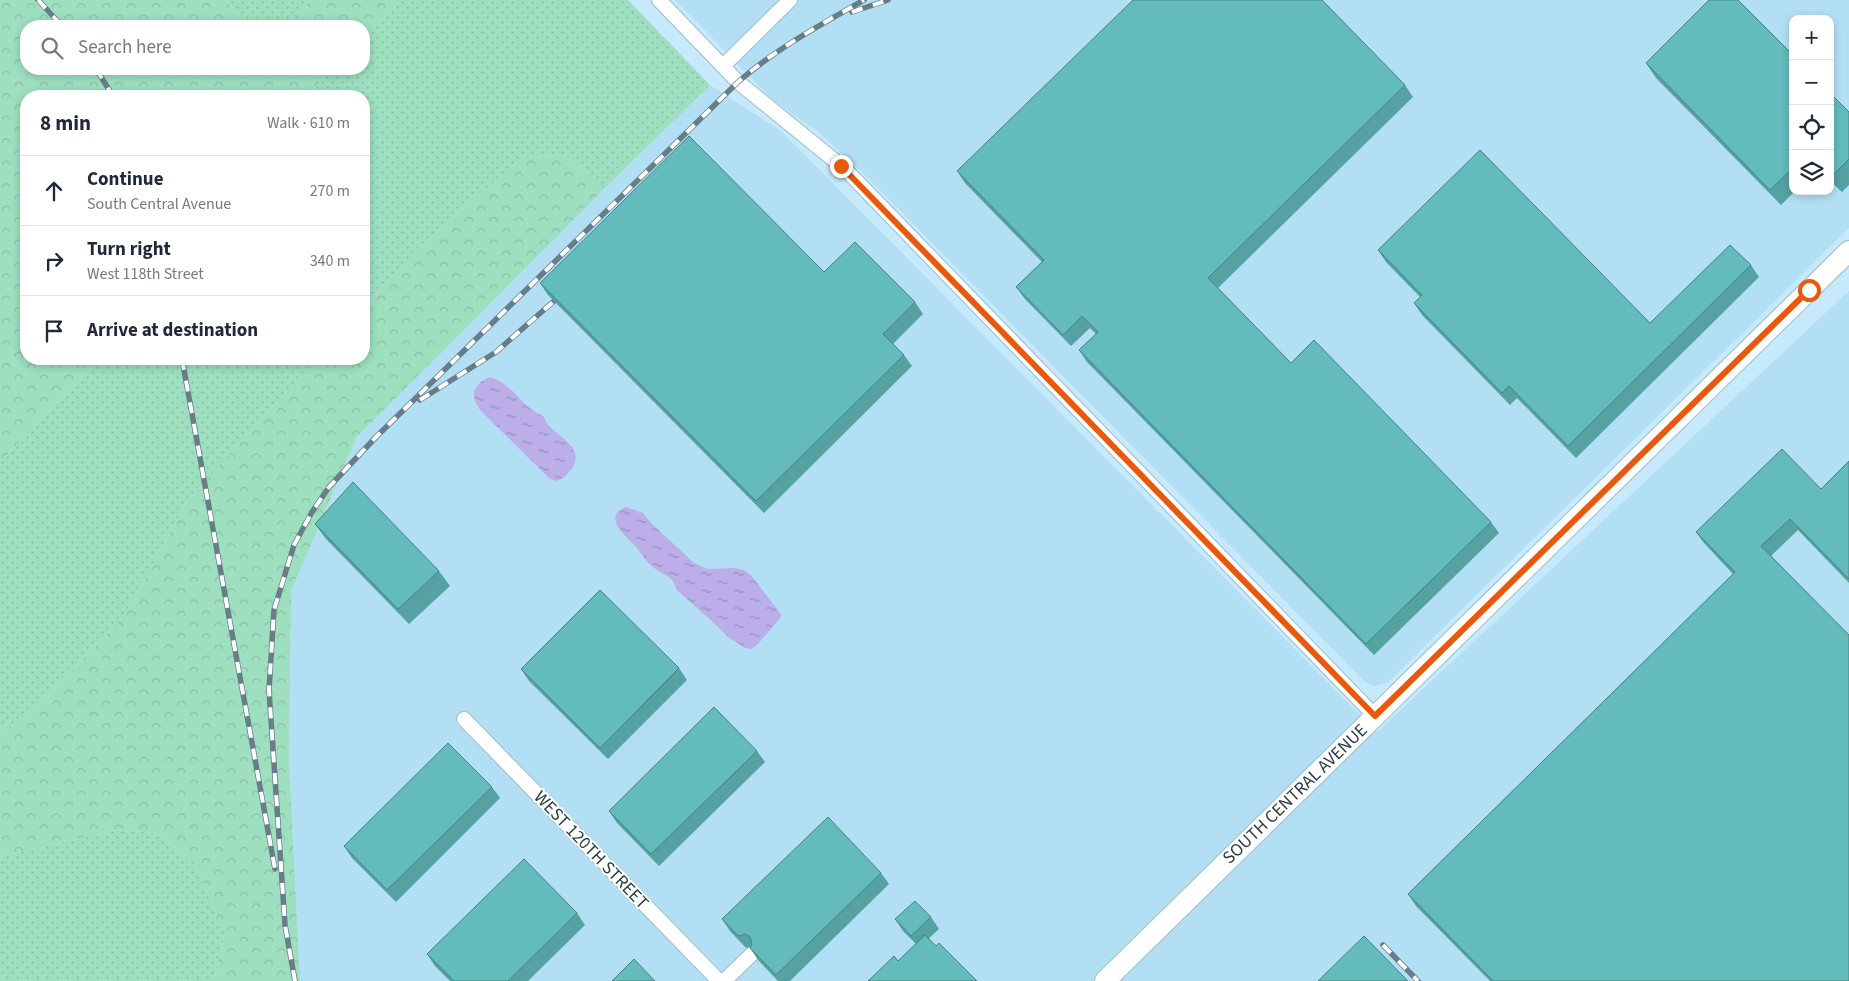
<!DOCTYPE html>
<html lang="en">
<head>
<meta charset="utf-8">
<style>
	body { margin:0; font-family:"Source Sans 3",sans-serif; background:#f6f6f7; color:#1f2937 }
	.controls { position:absolute; right:15px; top:15px; display:grid; overflow:hidden; border-radius:10px; box-shadow:0 2px 8px #0003 }
	.controls button { width:45px; height:45px; display:grid; place-items:center; padding:0; border:0; border-bottom:1px solid #e0e1e3; background:#fff; color:#1f2937; font:25px sans-serif }
	.stop { position:absolute; width:15px; height:15px; margin:-11px; border:4px solid #ea580c; border-radius:50%; background:#fff }
	.stop.end { background:#ea580c; border-color:#fff; box-shadow:0 1px 5px #0008 }
	.list { margin:0; padding:0; list-style:none }
	h2 { display:flex; justify-content:space-between; align-items:center; height:65px; margin:0; padding:0 20px; font-size:21px }
	h2 small { font-size:16px; font-weight:400; color:#747a83 }
	.list li { display:grid; grid-template-columns:32px 1fr auto; gap:15px; align-items:center; box-sizing:border-box; height:70px; padding:0 20px; border-top:1px solid #e0e1e3 }
	.list b { display:block; font-size:19px; white-space:nowrap }
	.list p { margin:0; font-size:16px; white-space:nowrap; color:#747a83 }
	.list em { font-size:16px; font-style:normal; color:#747a83 }
	.icon { flex:none; width:28px; height:28px; fill:none; stroke:currentColor; stroke-width:2; stroke-linecap:round; stroke-linejoin:round }
	.map { position:relative; flex:none; width:1849px; height:981px; overflow:hidden }
	.search { position:absolute; background:#fff; box-shadow:0 2px 8px #0003; left:20px; top:20px; width:350px; height:55px; display:flex; align-items:center; gap:12px; box-sizing:border-box; padding:0 18px; border-radius:20px; color:#747a83; font-size:19px }
	.panel { position:absolute; background:#fff; box-shadow:0 2px 8px #0003; left:20px; top:90px; width:350px; height:275px; border-radius:20px }
	.map>svg:first-child { display:block }
	.built { fill:#b3dff4; fill-rule:evenodd }
	.grass { fill:url(#grass-dots) }
	.forest { fill:url(#forest-crowns) }
	.water { fill:url(#water-ripples) }
	.lines { fill:none; stroke-linecap:round; stroke-linejoin:round }
	.street-casing { stroke:#9abdcd; stroke-width:16 }
	.secondary-casing { stroke:#9abdcd; stroke-width:22 }
	.street { stroke:#fff; stroke-width:14 }
	.secondary { stroke:#fff; stroke-width:20 }
	.rail-casing { stroke:#677d88; stroke-width:5.5 }
	.rail { stroke:#fff; stroke-width:4; stroke-dasharray:11; stroke-linecap:butt }
	.wall { fill:#56a1a1 }
	.building { fill:#64bbbb; stroke:#468383 }
	.route { stroke:#ea580c; stroke-width:6 }
	.labels { text-anchor:middle; dominant-baseline:central; stroke-width:4; stroke-linejoin:round; paint-order:stroke }
	.street-label { font-size:18px; fill:#2d3b42; stroke:#fff }
</style>
</head>
<body>
<div class="map">
<svg width="1849" height="981" viewBox="0 0 1849 981">
	<defs>
		<pattern id="grass-dots" width="8" height="8" patternUnits="userSpaceOnUse" patternTransform="scale(1.25)"><rect width="8" height="8" fill="#9edfc0"/><path d="M2 2h.1M6 6h.1" fill="none" stroke="#88c0a6" stroke-width="1.8" stroke-linecap="round"/></pattern>
		<pattern id="forest-crowns" width="20" height="18" patternUnits="userSpaceOnUse" patternTransform="scale(1.25)"><rect width="20" height="18" fill="#9edfc0"/><path d="M2 6a3 3 0 1 1 6 0M12 15a3 3 0 1 1 6 0" fill="none" stroke="#88c0a6"/></pattern>
		<pattern id="water-ripples" width="26" height="14" patternUnits="userSpaceOnUse" patternTransform="scale(1.25)"><rect width="26" height="14" fill="#bbaee9"/><path d="M2 4q2-2 4 0t4 0M15 11q2-2 4 0t4 0" fill="none" stroke="#988fbe"/></pattern>
	</defs>
	<rect width="100%" height="100%" fill="#c6e9fb"/>
	<path class="built" d="M 675,0 L 1849,0 L 1849,228 L 1387,683 L 1373,686 L 1365,682 L 860,170 L 817,131 L 773,100 ZM 1793,19 L 1830,19 L 1830,191 L 1793,191 Z
		M 710,85 L 781,131 L 1377,732 L 1849,291 L 1849,981 L 300,981 L 289,760 L 291,591 L 357,438 L 416,374 Z"/>
	<path class="grass" d="M 227,0 L 311,0 L 284,26 L 245,26 Z
		M 401,0 L 628,0 L 710,85 L 606,187 L 563,154 L 522,158 L 418,248 L 364,306 L 364,96 L 306,96 L 333,69 L 364,69 L 364,38 Z
		M 100,359 L 316,359 L 187,501 L 124,616 L 43,701 L 0,733 L 0,462 Z
		M 115,830 L 157,833 L 194,863 L 225,932 L 215,976 L 207,981 L 0,981 L 0,857 Z"/>
	<path class="forest" d="M 0,0 L 227,0 L 245,26 L 26,26 L 26,69 L 333,69 L 306,96 L 26,96 L 26,359 L 100,359 L 0,462 Z
		M 311,0 L 401,0 L 364,38 L 364,26 L 284,26 Z
		M 563,154 L 606,187 L 357,437 L 291,591 L 289,760 L 300,981 L 207,981 L 215,976 L 225,932 L 194,863 L 157,833 L 115,830 L 0,857 L 0,733 L 43,701 L 124,616 L 187,501 L 316,359 L 364,359 L 364,306 L 418,248 L 522,158 Z"/>
	<path class="water" d="M 490,377 C 507,382 515,395 527,406 C 532,410 538,413 544,417 C 548,435 588,444 572,468 C 568,474 564,478 557,481 L 550,479 L 482,412 C 469,396 472,385 490,377 Z
		M 626,507 L 643,513 L 652,524 L 694,563 L 707,569 L 735,568 L 744,570 L 751,575 L 780,613 L 781,617 L 757,645 L 751,649 L 745,648 L 728,637 L 716,625 L 676,589 C 675,585 674,582 671,579 C 667,575 657,571 652,566 C 648,564 641,553 637,548 C 627,537 601,517 626,507 Z"/>
	<g class="lines">
		<defs>
			<path id="street" d="M 659,0 L 738,82 L 845,169 L 1375,716
				M 723,66 L 790,0
				M 464,719 L 719,981
				M 724,981 L 752,954"/>
			<path id="secondary" d="M 1105,981 L 1849,251"/>
		</defs>
		<use href="#street" class="street-casing"/>
		<use href="#secondary" class="secondary-casing"/>
		<use href="#street" class="street"/>
		<use href="#secondary" class="secondary"/>
		<defs>
			<path id="rail" d="M 38,0 L 62,26
				M 852,12 L 888,0
				M 96,69 L 113,96
				M 182,359 L 275,869
				M 420,400 L 496,352 L 554,301
				M 1383,945 L 1418,981
				M 295,981 L 285,925 L 269,690 L 274,610 L 294,545 L 312,512 L 329,487 L 376,437 L 738,82 C 777,48 820,25 864,0"/>
		</defs>
		<use href="#rail" class="rail-casing"/>
		<use href="#rail" class="rail"/>
	</g>
	<path class="wall" d="M 1793,55 L 1793,191 L 1795,191 L 1781,205 L 1656,78 L 1646,63 Z
		M 1405,85 L 1413,97 L 1218,288 L 1291,363 L 1491,522 L 1499,533 L 1374,655 L 1087,362 L 1079,350 L 1096,334 L 1090,328 L 1071,346 L 1025,299 L 1016,287 L 1042,262 L 965,183 L 957,171 Z
		M 1830,93 L 1849,112 L 1849,185 L 1842,192 L 1830,181 Z
		M 1378,250 L 1650,323 L 1751,265 L 1759,277 L 1576,458 L 1517,398 L 1510,405 L 1422,315 L 1414,303 L 1420,297 L 1386,262 Z
		M 824,272 L 915,302 L 923,314 L 893,344 L 904,355 L 912,366 L 764,513 L 548,295 L 540,283 Z
		M 1849,461 L 1849,583 L 1798,530 L 1771,556 L 1849,981 L 1490,981 L 1416,906 L 1408,894 L 1733,574 L 1704,543 L 1696,532 L 1821,489 Z
		M 315,524 L 439,571 L 450,586 L 409,624 L 326,539 Z
		M 679,668 L 687,680 L 608,759 L 529,681 L 521,669 Z
		M 757,751 L 765,762 L 659,866 L 617,823 L 609,811 Z
		M 492,787 L 500,798 L 396,902 L 352,858 L 344,846 Z
		M 881,873 L 889,884 L 790,981 L 778,981 L 758,960 L 750,948 L 751,946 L 746,948 L 730,931 L 722,919 Z
		M 577,913 L 585,925 L 528,981 L 450,981 L 435,966 L 427,954 Z
		M 931,917 L 939,929 L 929,938 L 936,946 L 898,961 L 916,944 L 903,931 L 895,919 Z"/>
	<path class="building" d="M 1133,0 L 1322,0 L 1405,85 L 1208,278 L 1291,363 L 1314,340 L 1491,522 L 1366,644 L 1079,350 L 1098,332 L 1082,316 L 1063,335 L 1016,287 L 1044,260 L 957,171 Z
		M 1709,0 L 1738,0 L 1793,55 L 1793,168 L 1770,190 L 1646,63 Z
		M 1830,93 L 1849,112 L 1849,159 L 1831,177 L 1830,176 Z
		M 689,136 L 824,272 L 855,242 L 915,302 L 883,334 L 904,355 L 756,501 L 540,283 Z
		M 1480,150 L 1650,323 L 1730,245 L 1751,265 L 1568,446 L 1509,386 L 1502,393 L 1414,303 L 1422,295 L 1378,250 Z
		M 1782,449 L 1821,489 L 1849,461 L 1849,579 L 1790,519 L 1761,546 L 1849,635 L 1849,981 L 1493,981 L 1408,894 L 1735,572 L 1696,532 Z
		M 353,482 L 439,571 L 398,609 L 315,524 Z
		M 600,590 L 679,668 L 600,748 L 521,669 Z
		M 714,707 L 757,751 L 651,854 L 609,811 Z
		M 448,743 L 492,787 L 387,890 L 344,846 Z
		M 828,817 L 881,873 L 776,975 L 750,948 L 752,944 L 750,937 L 746,934 L 738,936 L 722,919 Z
		M 524,859 L 577,913 L 508,981 L 454,981 L 427,954 Z
		M 915,901 L 931,917 L 911,936 L 895,919 Z
		M 925,935 L 936,946 L 939,943 L 977,981 L 868,981 L 894,956 L 898,961 Z
		M 1364,936 L 1408,981 L 1318,981 Z
		M 634,959 L 655,981 L 612,981 Z"/>
	<g class="lines">
		<path class="route" d="M 841,166 L 1375,716 L 1809,290"/>
	</g>
	<g class="labels">
		<g class="street-label">
			<text transform="translate(1295 794) rotate(-44)">SOUTH CENTRAL AVENUE</text>
			<text transform="translate(591 850) rotate(46)">WEST 120TH STREET</text>
		</g>
	</g>
</svg>
<div class="controls">
<button>+</button>
<button>−</button>
<button><svg class="icon" aria-label="locate" viewBox="0 0 24 24"><circle cx="12" cy="12" r="6"/><path d="M12 2v4M12 18v4M2 12h4M18 12h4"/></svg></button>
<button><svg class="icon" aria-label="layers" viewBox="0 0 24 24"><path d="M12 4l9 5-9 5-9-5zM3 14l9 5 9-5"/></svg></button>
</div>
<div class="stop" style="left:1809px;top:290px"></div>
<div class="stop end" style="left:841px;top:166px"></div>
<div class="search"><svg class="icon" aria-label="search" viewBox="0 0 24 24"><circle cx="10" cy="10" r="6"/><path d="M15 15l6 6"/></svg>Search here</div>
<section class="panel">
<h2>8 min<small>Walk · 610 m</small></h2>
<ul class="list">
<li><svg class="icon" aria-label="ahead" viewBox="0 0 24 24"><path d="M12 20V5M6 11l6-6 6 6"/></svg><div><b>Continue</b><p>South Central Avenue</p></div><em>270 m</em></li>
<li><svg class="icon" aria-label="right" viewBox="0 0 24 24"><path d="M7 20v-9h11M14 6l5 5-5 5"/></svg><div><b>Turn right</b><p>West 118th Street</p></div><em>340 m</em></li>
<li><svg class="icon" aria-label="arrive" viewBox="0 0 24 24"><path d="M6 21V4h12l-3 4 3 4H6"/></svg><div><b>Arrive at destination</b></div></li>
</ul>
</section>
</div>
</body>
</html>
